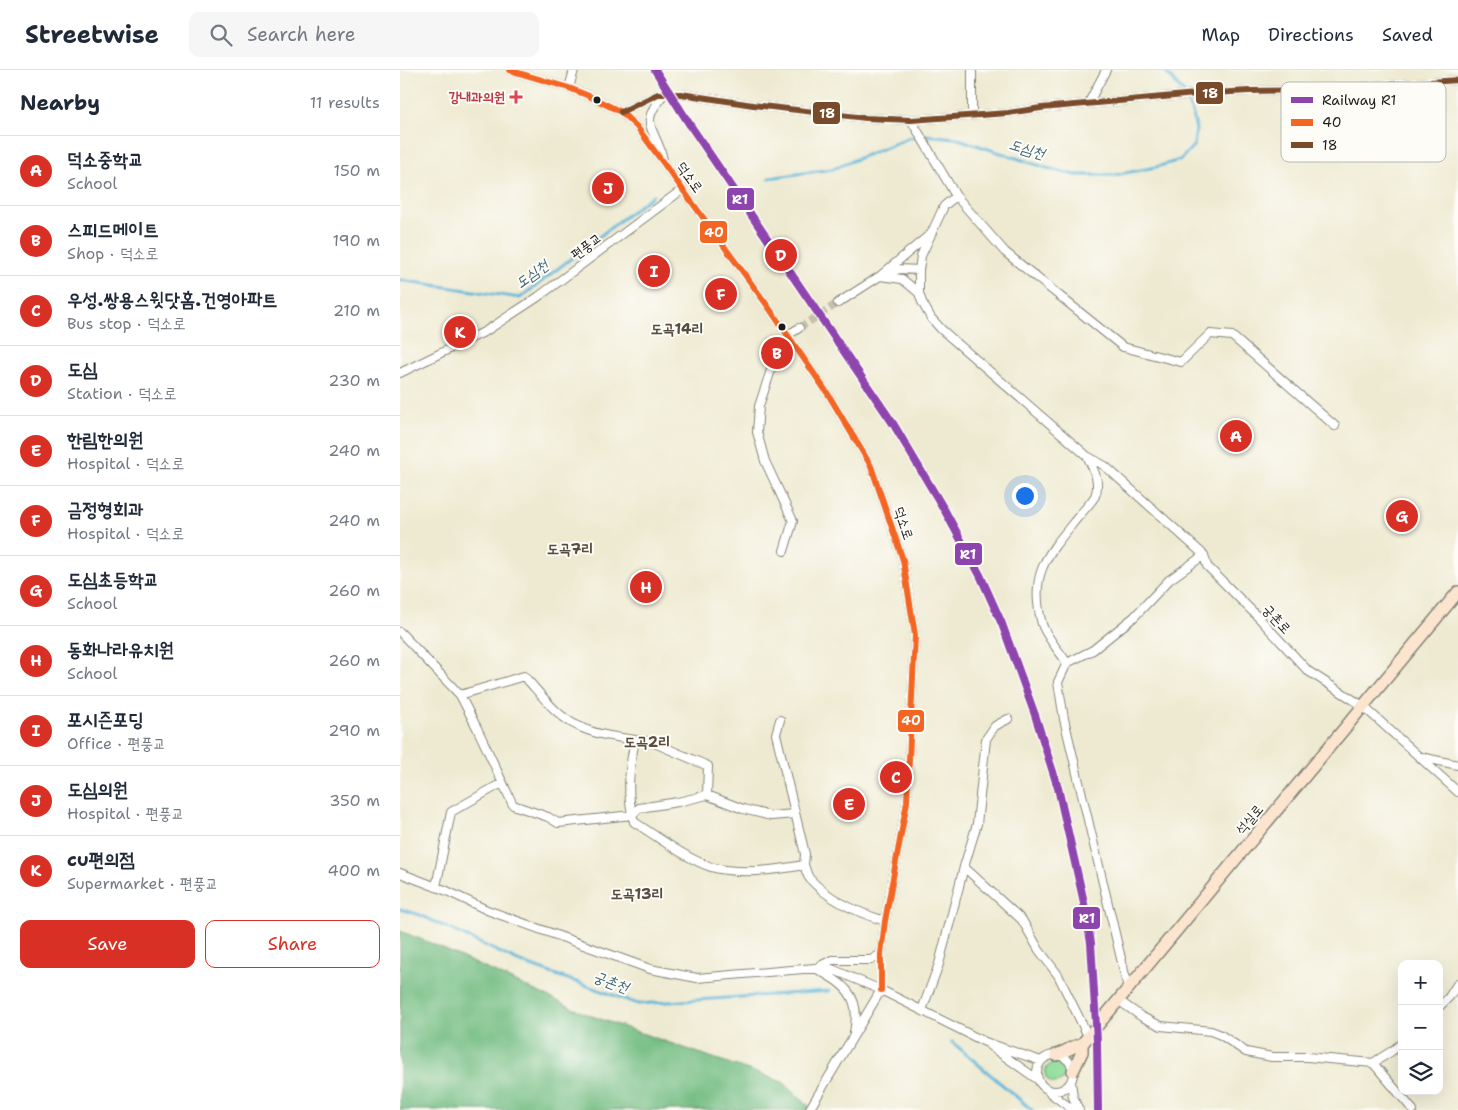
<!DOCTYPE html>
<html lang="en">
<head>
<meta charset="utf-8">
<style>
	body { margin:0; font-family:"Shantell Sans","Poor Story",sans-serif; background:#f6f6f7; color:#1f2937 }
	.controls { position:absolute; right:15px; bottom:15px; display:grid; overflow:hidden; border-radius:10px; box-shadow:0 5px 20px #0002 }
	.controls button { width:45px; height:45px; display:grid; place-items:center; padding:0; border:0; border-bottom:1px solid #e0e1e3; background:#fff; color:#1f2937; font:25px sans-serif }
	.you { position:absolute; left:624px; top:425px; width:18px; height:18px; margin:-12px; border:4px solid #fff; border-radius:50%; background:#1a73e8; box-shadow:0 0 0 8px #1a73e833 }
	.badge { display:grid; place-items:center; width:32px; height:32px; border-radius:50%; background:#d93025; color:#fff; font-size:16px; font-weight:700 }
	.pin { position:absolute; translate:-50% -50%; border:2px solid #fff; box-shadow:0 1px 5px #0006 }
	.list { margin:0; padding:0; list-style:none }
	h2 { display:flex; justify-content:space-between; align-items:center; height:65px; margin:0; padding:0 20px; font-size:21px }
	h2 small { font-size:16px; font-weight:400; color:#747a83 }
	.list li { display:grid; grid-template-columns:32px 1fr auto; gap:15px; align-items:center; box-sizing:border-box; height:70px; padding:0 20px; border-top:1px solid #e0e1e3 }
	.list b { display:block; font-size:19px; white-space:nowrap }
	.list p { margin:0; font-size:16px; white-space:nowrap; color:#747a83 }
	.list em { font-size:16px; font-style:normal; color:#747a83 }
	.actions { display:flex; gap:10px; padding:15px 20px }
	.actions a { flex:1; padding:11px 0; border:1px solid #d93025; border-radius:10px; text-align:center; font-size:18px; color:#d93025 }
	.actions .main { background:#d93025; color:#fff }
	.icon { flex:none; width:28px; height:28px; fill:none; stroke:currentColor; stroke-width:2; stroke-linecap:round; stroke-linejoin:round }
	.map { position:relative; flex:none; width:1058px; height:1040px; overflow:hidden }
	header { display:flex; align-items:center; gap:30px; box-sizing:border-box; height:70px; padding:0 25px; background:#fff; border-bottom:1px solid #e0e1e3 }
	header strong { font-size:24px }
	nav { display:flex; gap:28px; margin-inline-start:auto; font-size:18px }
	.search { width:350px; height:45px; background:#f6f6f7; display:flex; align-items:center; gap:12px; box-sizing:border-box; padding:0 18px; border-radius:10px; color:#747a83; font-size:19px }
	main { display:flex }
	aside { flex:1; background:#fff }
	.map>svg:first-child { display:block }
	.green { fill:#91de9b; stroke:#567d5c }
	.forest { fill:#74bd83; stroke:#486c50 }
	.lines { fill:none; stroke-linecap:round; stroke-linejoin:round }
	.stream { stroke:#5db5da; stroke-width:3 }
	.street-tunnel { stroke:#c4c1ad; stroke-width:8; stroke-dasharray:8 4; stroke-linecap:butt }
	.street-casing { stroke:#858376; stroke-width:10 }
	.secondary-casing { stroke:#858376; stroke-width:14 }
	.street { stroke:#fff; stroke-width:8 }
	.secondary { stroke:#fce5cf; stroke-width:11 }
	.bus-1-casing { stroke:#fdfcf7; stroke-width:10 }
	.bus-2-casing { stroke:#fdfcf7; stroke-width:10 }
	.bus-1 { stroke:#f26522; stroke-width:6 }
	.bus-2 { stroke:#7a4b2a; stroke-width:6 }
	.rail-1-casing { stroke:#fdfcf7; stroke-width:11 }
	.rail-1 { stroke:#8e44ad; stroke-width:8 }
	.health-dot { fill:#e0444e; stroke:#fdfcf7; stroke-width:2 }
	.bus-dot { fill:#1c1c1c; stroke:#fdfcf7; stroke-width:2 }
	.labels { text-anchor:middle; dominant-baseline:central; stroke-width:4; stroke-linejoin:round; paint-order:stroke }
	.health-label { font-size:14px; font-weight:bold; fill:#be3a42; stroke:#fdfcf7; text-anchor:end }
	.street-label { font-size:14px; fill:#1c1c1c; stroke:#fdfcf7 }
	.water-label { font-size:15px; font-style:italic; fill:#396171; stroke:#fdfcf7 }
	.neighbourhood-label { font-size:15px; font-weight:bold; fill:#574c3e; stroke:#fdfcf7 }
	.key { fill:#fdfcf7; stroke:#bab9b5; stroke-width:1 }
	.key-label { font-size:14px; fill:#1c1c1c }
	.line-badge { stroke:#fdfcf7; stroke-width:2 }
	.badge-label { font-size:14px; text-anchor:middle; font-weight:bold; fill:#fff }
</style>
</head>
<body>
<header>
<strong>Streetwise</strong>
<div class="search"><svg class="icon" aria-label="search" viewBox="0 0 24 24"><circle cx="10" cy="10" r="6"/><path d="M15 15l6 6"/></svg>Search here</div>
<nav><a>Map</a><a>Directions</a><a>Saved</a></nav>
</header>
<main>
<aside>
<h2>Nearby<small>11 results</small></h2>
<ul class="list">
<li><span class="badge">A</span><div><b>덕소중학교</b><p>School</p></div><em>150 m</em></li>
<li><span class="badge">B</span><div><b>스피드메이트</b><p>Shop · 덕소로</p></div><em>190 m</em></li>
<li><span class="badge">C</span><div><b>우성.쌍용스윗닷홈.건영아파트</b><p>Bus stop · 덕소로</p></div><em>210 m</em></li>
<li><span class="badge">D</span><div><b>도심</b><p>Station · 덕소로</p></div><em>230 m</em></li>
<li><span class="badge">E</span><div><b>한림한의원</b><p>Hospital · 덕소로</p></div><em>240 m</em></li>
<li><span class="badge">F</span><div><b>금정형회과</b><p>Hospital · 덕소로</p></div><em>240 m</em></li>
<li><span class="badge">G</span><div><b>도심초등학교</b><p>School</p></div><em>260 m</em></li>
<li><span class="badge">H</span><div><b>동화나라유치원</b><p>School</p></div><em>260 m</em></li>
<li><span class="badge">I</span><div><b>포시즌포딩</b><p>Office · 편풍교</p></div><em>290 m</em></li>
<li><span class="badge">J</span><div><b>도심의원</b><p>Hospital · 편풍교</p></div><em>350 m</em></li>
<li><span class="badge">K</span><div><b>cu편의점</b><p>Supermarket · 편풍교</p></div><em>400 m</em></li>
</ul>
<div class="actions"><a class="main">Save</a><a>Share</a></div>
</aside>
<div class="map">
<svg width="1058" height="1040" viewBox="0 0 1058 1040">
	<rect width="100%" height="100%" fill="#fdfcf7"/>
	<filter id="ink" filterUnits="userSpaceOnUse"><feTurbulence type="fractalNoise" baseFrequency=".02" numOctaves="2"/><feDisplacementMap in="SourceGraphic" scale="10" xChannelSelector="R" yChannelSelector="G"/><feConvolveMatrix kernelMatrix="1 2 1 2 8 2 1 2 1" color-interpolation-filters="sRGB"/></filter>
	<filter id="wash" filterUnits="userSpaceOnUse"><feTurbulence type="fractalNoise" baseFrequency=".0096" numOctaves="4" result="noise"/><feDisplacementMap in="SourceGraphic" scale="20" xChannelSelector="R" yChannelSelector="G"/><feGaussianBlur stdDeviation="1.12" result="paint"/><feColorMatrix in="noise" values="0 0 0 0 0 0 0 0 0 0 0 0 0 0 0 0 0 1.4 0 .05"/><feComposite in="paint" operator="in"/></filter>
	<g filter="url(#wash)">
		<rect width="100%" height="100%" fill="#eeead1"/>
		<path class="green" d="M645 1003a10 10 0 1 1 20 0a10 10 0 1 1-20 0Z"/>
		<path class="forest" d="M 0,861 L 28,872 L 186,944 L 383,1012 L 413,1040 L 0,1040 Z"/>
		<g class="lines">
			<path class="stream" d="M 369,108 L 432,99 L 508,68 L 526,65 L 555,68 L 647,98 L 675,105 L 715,105 L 756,97 L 780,90 L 794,75 L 796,59 L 793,45 L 784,23 L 764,0
				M 0,210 L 120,228 L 253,125
				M 0,839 L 20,845 L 120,892 L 238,934 L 429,921
				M 552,972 L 632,1040"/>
		</g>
	</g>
	<g filter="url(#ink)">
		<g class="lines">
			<path class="street-tunnel" d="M 399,258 L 438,233"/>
			<defs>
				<path id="street" d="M 109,0 L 169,18 L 189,26 L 221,42 L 237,57 L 367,235 L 428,324 L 471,396 L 503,490 L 515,565 L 507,732 L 485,851 L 481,884 L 481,920
					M 169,18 L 174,0
					M 688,34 L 706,0
					M 221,42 L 258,24 L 281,24 L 353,35 L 466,48 L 511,50 L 608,43 L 641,38 L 796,24 L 849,21 L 917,20 L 1058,10
					M 572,46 L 572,0
					M 511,50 L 556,126 L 605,182 L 723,277 L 781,292 L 810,264 L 832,266 L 935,356
					M 263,90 C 257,57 236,57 264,24
					M 556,126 L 544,136 L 521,186 L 519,200 L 519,223 L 522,232 L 531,248 L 542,260 L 687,386 C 693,398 701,412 695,426 C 691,433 683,441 678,447 C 648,484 628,503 642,554 C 645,565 660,582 667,593
					M 485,205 L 499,199 L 519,200
					M 480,206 L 528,166
					M 438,233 L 480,206 L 502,209 L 519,223
					M 0,303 L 86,261 L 138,227 L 283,119
					M 687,386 L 705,396 L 804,485 L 807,496 L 860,549 L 908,601 L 963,636 L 1058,722
					M 384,481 L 393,451 L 365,391 L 357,362 L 359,336 L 374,291 L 388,265 L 399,258
					M 0,562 L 60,625 L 77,658 L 113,735 L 148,747 L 158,753 L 232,745 L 239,738 L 278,732 L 307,725 L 343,739 L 371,746 L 395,744
					M 60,625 L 124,606 C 140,623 156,646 178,656 C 196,665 216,667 235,670
					M 608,649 L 595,656 L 586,669 L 577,754 L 564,797 L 622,850 L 639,880 L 658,905 L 688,966
					M 380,650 L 376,664 L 405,784 L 404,795
					M 1021,687 L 1058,695
					M 307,725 L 308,696 L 252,672 L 235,670 C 229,699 226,724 234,752 C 258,767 285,788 311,797 C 338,805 377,800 404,795 C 406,800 407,806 410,809 C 429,830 459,843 485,851
					M 0,803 L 47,821 L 87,840 L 250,899 L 297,908 L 427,897 L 481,920 L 585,972 L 641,991
					M 36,817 L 51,742 L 102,713
					M 420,896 L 432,890 L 471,890 L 481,884
					M 415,898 C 444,914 462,925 454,962
					M 728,918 L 664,649 L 658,612 L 667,593 L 693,580 L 734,547 L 769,510 L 804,485
					M 718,930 L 742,947 L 761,956 L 811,961 L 821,965 L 846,982 L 872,987 L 907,987 L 973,993 L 992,981 L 1002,973
					M 1039,937 L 1049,927 L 1058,913
					M 522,940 L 539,894 L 564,797
					M 590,976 L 637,1009
					M637 1003a18 18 0 1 1 36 0a18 18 0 1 1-36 0Z
					M 973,993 L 1013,1040
					M 671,1012 L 673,1027 L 679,1040
					M 649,1022 L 673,1040
					M 409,1040 L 481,920"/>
				<path id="secondary" d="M 656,985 C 666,982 672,976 682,974 L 1058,522
					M 673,1001 L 682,982 L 682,974"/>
			</defs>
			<use href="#street" class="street-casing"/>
			<use href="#secondary" class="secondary-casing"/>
			<use href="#street" class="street"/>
			<use href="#secondary" class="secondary"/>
			<defs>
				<path id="bus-1" d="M 109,0 L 169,18 L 189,26 L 221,42 L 237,57 L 367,235 L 428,324 L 471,396 L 503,490 L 515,565 L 507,732 L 485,851 L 481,884 L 481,920"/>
				<path id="bus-2" d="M 221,42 L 258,24 L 281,24 L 353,35 L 466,48 L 511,50 L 608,43 L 641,38 L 796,24 L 849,21 L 917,20 L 1058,10"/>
			</defs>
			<use href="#bus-1" class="bus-1-casing"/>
			<use href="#bus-2" class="bus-2-casing"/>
			<use href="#bus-1" class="bus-1"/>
			<use href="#bus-2" class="bus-2"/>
			<defs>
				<path id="rail-1" d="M 255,0 L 290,55 L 494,355 L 545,441 L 580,505 L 602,554 L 635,645 L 658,718 L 683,828 L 691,873 L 697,971 L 698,1040"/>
			</defs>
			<use href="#rail-1" class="rail-1-casing"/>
			<use href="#rail-1" class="rail-1"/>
		</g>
	</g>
	<path class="health-dot" d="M113.5 19.5h5v5h5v5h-5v5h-5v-5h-5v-5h5z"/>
	<g class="bus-dot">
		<circle cx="197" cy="30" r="4.5"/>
		<circle cx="382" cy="257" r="4.5"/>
	</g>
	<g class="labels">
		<g class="health-label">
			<text x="105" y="27">강내과의원</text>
		</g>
		<g class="street-label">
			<text transform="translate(290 107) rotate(54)">덕소로</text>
			<text transform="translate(186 176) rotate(-37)">편풍교</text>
			<text transform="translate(504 453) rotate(71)">덕소로</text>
			<text transform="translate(877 549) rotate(47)">궁촌로</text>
			<text transform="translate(849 749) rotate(-50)">석실로</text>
		</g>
		<g class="water-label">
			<text transform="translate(627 79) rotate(17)">도심천</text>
			<text transform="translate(132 204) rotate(-36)">도심천</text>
			<text transform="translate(211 912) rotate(20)">궁촌천</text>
		</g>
		<g class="neighbourhood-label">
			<text x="277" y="259">도곡14리</text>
			<text x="170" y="479">도곡7리</text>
			<text x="247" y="672">도곡2리</text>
			<text x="237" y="824">도곡13리</text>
		</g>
	</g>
	<rect x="881" y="12" width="165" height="80" rx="8" class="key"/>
	<rect x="891" y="27" width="22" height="6" fill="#8e44ad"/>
	<rect x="891" y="49" width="22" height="7" fill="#f26522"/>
	<rect x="891" y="72" width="22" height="6" fill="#7a4b2a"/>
	<g class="key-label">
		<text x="922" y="35">Railway R1</text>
		<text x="922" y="57">40</text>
		<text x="922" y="80">18</text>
	</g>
	<g class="line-badge">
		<rect x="795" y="11" width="29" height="24" rx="5" fill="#7a4b2a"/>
		<rect x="412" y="31" width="29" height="24" rx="5" fill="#7a4b2a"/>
		<rect x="326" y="117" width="29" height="24" rx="5" fill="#8e44ad"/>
		<rect x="299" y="150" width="29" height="24" rx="5" fill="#f26522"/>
		<rect x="554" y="472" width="29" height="24" rx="5" fill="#8e44ad"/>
		<rect x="497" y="639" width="28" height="24" rx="5" fill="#f26522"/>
		<rect x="672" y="836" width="29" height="24" rx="5" fill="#8e44ad"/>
	</g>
	<g class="badge-label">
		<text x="810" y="28">18</text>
		<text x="427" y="48">18</text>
		<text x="340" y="134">R1</text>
		<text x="314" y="167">40</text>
		<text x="568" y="489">R1</text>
		<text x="511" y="655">40</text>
		<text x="687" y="853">R1</text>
	</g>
</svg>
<div class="controls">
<button>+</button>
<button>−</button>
<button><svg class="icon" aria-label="layers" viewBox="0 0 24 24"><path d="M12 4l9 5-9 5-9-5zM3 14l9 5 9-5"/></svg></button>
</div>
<div class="you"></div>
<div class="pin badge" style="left:836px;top:366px">A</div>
<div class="pin badge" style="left:377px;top:283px">B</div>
<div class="pin badge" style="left:496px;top:707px">C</div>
<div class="pin badge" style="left:381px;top:185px">D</div>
<div class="pin badge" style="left:449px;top:734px">E</div>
<div class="pin badge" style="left:321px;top:224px">F</div>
<div class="pin badge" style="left:1002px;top:446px">G</div>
<div class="pin badge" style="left:246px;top:517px">H</div>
<div class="pin badge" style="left:254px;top:201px">I</div>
<div class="pin badge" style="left:208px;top:118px">J</div>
<div class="pin badge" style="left:60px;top:262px">K</div>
</div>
</main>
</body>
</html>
